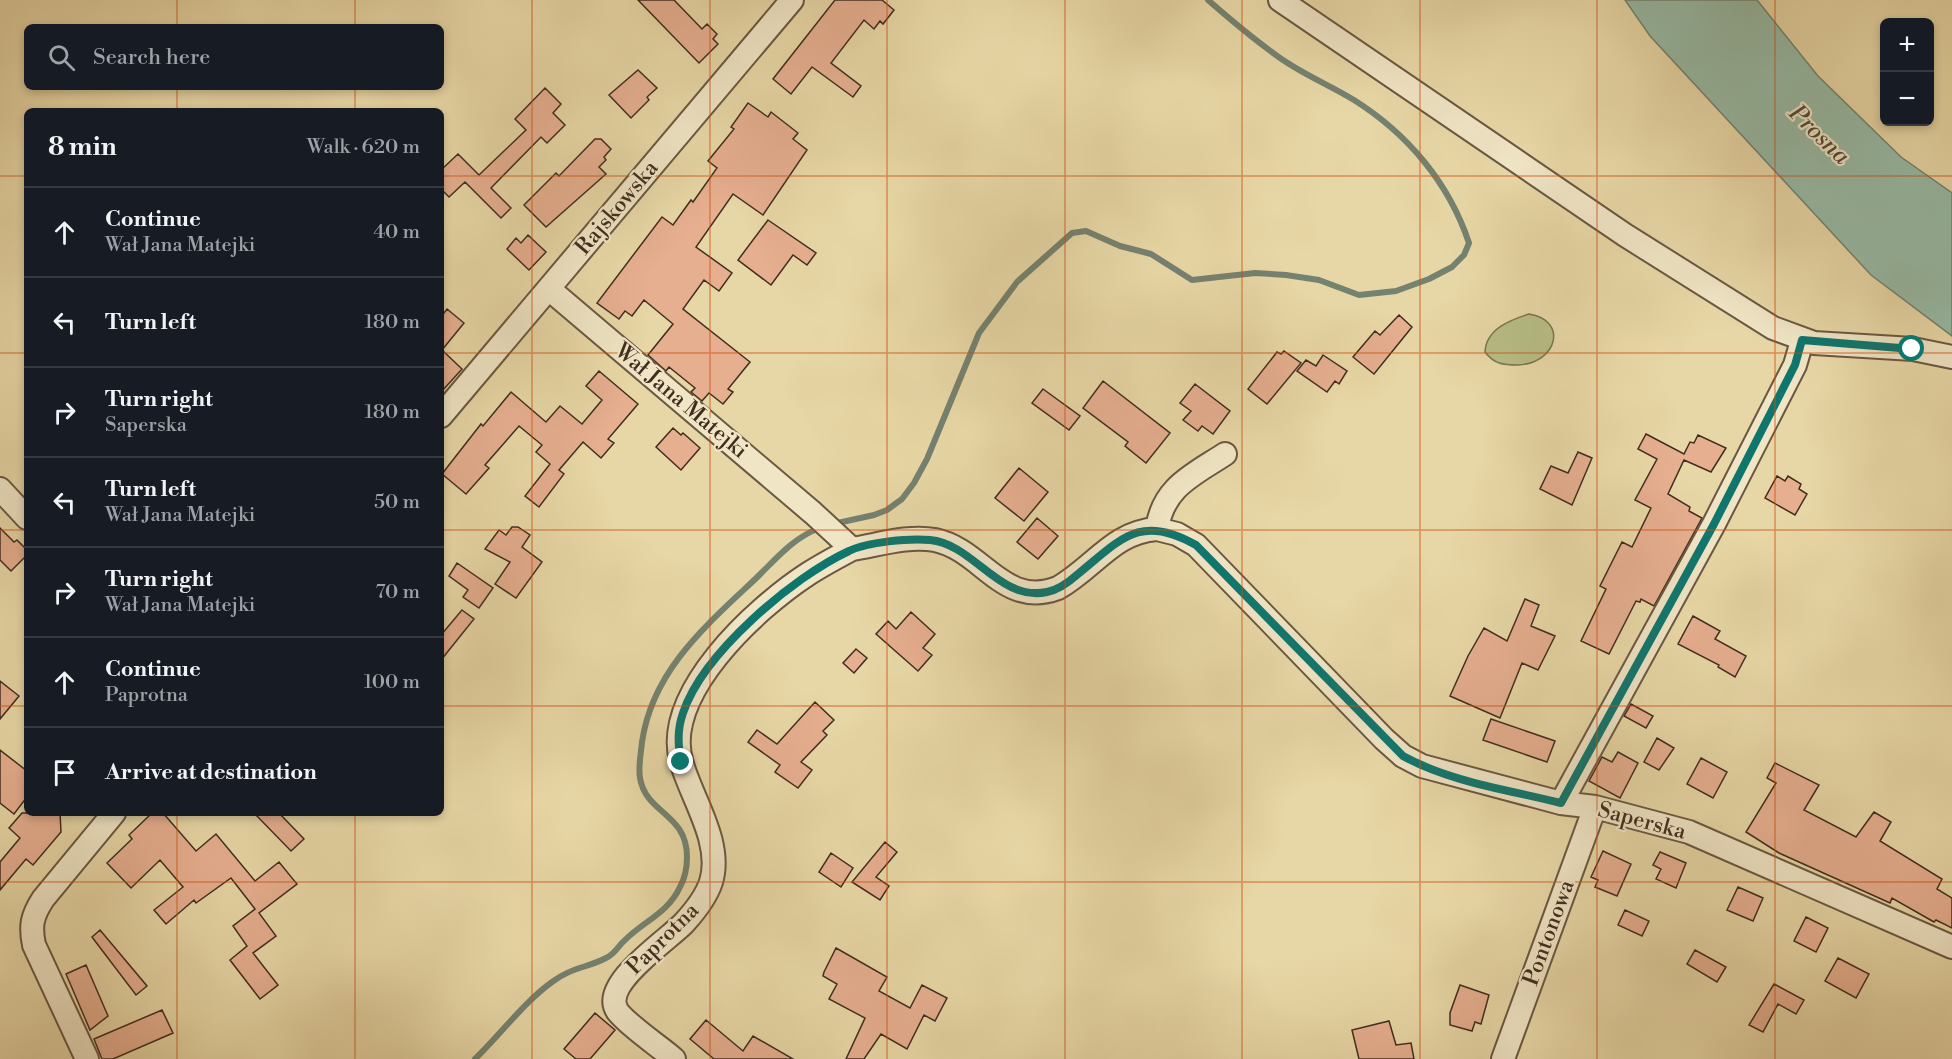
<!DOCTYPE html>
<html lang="en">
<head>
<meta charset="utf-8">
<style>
	body { margin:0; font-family:"Libre Bodoni",serif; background:#242831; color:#f1f3f6 }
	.controls { position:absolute; right:18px; top:18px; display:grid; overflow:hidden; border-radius:9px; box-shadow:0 3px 9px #0003 }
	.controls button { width:54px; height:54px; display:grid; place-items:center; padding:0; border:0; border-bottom:2px solid #363941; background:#171b24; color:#f1f3f6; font:30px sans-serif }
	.stop { position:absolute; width:18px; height:18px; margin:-14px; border:4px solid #0f766e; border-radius:50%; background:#fff }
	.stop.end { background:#0f766e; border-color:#fff; box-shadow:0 2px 6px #0008 }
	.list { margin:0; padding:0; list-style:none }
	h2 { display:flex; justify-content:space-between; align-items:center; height:78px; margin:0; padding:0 24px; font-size:26px }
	h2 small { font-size:20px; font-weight:400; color:#9ea1a6 }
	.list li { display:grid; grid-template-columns:39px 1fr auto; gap:18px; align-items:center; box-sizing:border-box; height:90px; padding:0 24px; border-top:2px solid #363941 }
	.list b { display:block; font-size:22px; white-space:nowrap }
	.list p { margin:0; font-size:20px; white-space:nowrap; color:#9ea1a6 }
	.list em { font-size:20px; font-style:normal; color:#9ea1a6 }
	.icon { flex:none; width:33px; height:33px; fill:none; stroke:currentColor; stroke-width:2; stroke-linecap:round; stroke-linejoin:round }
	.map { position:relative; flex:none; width:1952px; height:1059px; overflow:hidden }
	.search { position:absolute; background:#171b24; box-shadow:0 3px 9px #0003; left:24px; top:24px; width:420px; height:66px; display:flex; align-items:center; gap:15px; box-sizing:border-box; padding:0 21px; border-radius:9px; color:#9ea1a6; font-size:22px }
	.panel { position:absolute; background:#171b24; box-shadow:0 3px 9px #0003; left:24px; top:108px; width:420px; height:708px; border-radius:9px }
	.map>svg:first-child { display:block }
	.green { fill:#b7be86; stroke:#7c7653; stroke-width:1.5 }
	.water { fill:#97baa5; stroke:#748270; stroke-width:1.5 }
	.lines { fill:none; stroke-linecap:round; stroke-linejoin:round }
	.stream { stroke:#748270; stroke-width:6 }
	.building { fill:#e6af90; stroke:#402d20; stroke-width:1.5 }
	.minor-casing { stroke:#6a5842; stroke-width:26 }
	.minor { stroke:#f0e5c5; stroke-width:22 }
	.route { stroke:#0f766e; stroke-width:8 }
	.grid { fill:none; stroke:#cf520f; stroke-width:1.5; stroke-opacity:0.55 }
	.labels { text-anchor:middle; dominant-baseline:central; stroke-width:4.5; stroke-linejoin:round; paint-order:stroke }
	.street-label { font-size:22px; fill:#402d20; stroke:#f0e5c5 }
	.water-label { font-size:24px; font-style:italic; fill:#51493b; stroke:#f0e5c5 }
</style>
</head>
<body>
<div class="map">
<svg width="1952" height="1059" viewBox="0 0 1952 1059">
	<rect width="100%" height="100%" fill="#e8d7a6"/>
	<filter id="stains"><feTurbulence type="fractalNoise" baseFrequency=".00333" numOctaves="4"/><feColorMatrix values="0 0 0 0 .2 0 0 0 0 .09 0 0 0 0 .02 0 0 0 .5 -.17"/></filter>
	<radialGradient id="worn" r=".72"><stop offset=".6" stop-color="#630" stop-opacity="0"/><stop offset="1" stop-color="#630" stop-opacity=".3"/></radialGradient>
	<path class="green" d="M 1529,314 C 1568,320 1558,363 1518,365 C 1503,365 1494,364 1485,352 C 1486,329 1510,320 1529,314 Z"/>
	<path class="water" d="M 1625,0 L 1757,0 L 1818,76 L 1901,157 L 1952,193 L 1952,336 L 1871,275 L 1650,36 Z"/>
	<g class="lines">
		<path class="stream" d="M 833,524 L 874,515 L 887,510 L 902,499 L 914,483 L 927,459 L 979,333 L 1017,282 L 1072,233 L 1086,231 L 1120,246 L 1151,254 L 1192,280 L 1255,273 L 1286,275 L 1319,280 L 1359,295 L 1396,291 L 1429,279 L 1452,267 L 1464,255 L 1469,243 C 1449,183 1408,134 1354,100 C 1331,86 1305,75 1283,60 C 1257,42 1232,21 1208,0
			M 475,1059 C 501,1034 523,1003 552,982 C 572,967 587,968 606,958 C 615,954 618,946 625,940 C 644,921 668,913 680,887 C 685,878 687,867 687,857 C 687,813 646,814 640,778 C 638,766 641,754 642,742 C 652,673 702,629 750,584 C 772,564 791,538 820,528"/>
	</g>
	<path class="building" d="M 638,0 L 674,0 L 702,29 L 707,24 L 717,34 L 713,39 L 718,44 L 699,63 Z
		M 835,0 L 882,0 L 894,10 L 883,24 L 880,21 L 874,29 L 864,20 L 831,63 L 861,86 L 853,97 L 812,67 L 791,94 L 773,79 Z
		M 638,70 L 657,88 L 647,97 L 649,100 L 631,118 L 609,95 Z
		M 545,88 L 561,104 L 553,113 L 565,125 L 547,143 L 541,137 L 491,188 L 511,208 L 501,218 L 465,182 L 449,197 L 441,189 L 441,170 L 458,154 L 479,175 L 526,130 L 515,119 Z
		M 748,103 L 768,117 L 771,112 L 798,133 L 793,139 L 807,150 L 763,215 L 733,194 L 696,247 L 732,273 L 719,291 L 704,280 L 683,309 L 750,362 L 728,389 L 733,392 L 723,404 L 709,393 L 702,401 L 691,392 L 695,388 L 669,367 L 666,371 L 648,355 L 673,324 L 644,300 L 632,316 L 625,311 L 619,319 L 597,303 L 662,217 L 673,225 L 691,200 L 693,202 L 717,168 L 708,161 L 734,129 L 731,127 Z
		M 595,139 L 601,139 L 611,149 L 604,157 L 606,160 L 599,167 L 606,174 L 546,227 L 524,205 L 556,173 L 559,176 Z
		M 768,220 L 816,253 L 807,265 L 793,255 L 771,285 L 738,260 Z
		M 528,235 L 546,252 L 529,270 L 507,249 L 516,238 L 521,243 Z
		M 447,309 L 464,323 L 442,350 L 462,369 L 441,392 L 441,317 Z
		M 1399,315 L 1412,327 L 1374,374 L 1353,357 L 1375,331 L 1380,335 Z
		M 1284,351 L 1301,363 L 1267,404 L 1248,389 L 1277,352 L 1281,354 Z
		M 1323,355 L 1347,371 L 1339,384 L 1335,381 L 1327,392 L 1297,371 L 1306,360 L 1316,366 Z
		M 599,371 L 638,404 L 608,439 L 614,443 L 601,458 L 583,442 L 559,470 L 564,474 L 539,507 L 525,496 L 550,464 L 536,452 L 542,445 L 519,426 L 485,465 L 489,468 L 466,494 L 442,474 L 481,424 L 483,426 L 511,392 L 546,422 L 560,406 L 582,424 L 602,400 L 586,386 Z
		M 1103,381 L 1170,433 L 1146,463 L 1125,446 L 1128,442 L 1083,408 Z
		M 1195,384 L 1230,411 L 1213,434 L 1202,426 L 1198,431 L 1183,420 L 1191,411 L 1180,403 Z
		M 1043,389 L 1080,416 L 1069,430 L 1032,403 Z
		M 673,428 L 681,435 L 683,433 L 700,448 L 681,470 L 656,447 Z
		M 1646,434 L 1684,454 L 1690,442 L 1694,443 L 1698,435 L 1726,448 L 1711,472 L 1684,460 L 1668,494 L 1690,507 L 1689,511 L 1702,518 L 1654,606 L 1641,599 L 1640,602 L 1636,601 L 1609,654 L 1581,641 L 1606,589 L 1600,586 L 1622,542 L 1632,547 L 1651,508 L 1635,500 L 1657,459 L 1638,449 Z
		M 1578,452 L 1592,458 L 1572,505 L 1540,489 L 1551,466 L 1568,473 Z
		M 1019,468 L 1048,492 L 1024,521 L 995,498 Z
		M 1777,476 L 1785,481 L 1788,476 L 1801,484 L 1799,489 L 1807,494 L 1795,515 L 1765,498 Z
		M 1037,518 L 1058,536 L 1038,559 L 1017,542 Z
		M 512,527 L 518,527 L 530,535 L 522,547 L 542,562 L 516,598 L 495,584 L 510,562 L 485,549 L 499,530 L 506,535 Z
		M 0,528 L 14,542 L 17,540 L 27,550 L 27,555 L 11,571 L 0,560 Z
		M 457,563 L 493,588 L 479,608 L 463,597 L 468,590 L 449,576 Z
		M 1525,599 L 1539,605 L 1531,626 L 1555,636 L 1538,670 L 1522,663 L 1500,718 L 1450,696 L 1468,656 L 1484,628 L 1507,641 Z
		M 462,610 L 474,619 L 441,660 L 441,635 Z
		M 911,612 L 935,634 L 923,648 L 932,655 L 918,671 L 876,634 L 888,621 L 896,629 Z
		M 1693,616 L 1720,631 L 1715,639 L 1746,656 L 1735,677 L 1718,667 L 1719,665 L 1678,644 Z
		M 856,649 L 867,658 L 854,673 L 843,663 Z
		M 0,681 L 19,696 L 0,719 Z
		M 815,702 L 834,720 L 823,731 L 827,735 L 801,762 L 812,770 L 798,788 L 775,772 L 780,765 L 748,742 L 757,730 L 777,744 Z
		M 1631,704 L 1653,716 L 1646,728 L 1624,716 Z
		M 1491,719 L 1555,741 L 1547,762 L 1483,740 Z
		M 1657,738 L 1674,748 L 1659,770 L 1644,762 Z
		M 0,750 L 27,771 L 27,797 L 14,814 L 0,803 Z
		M 1618,752 L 1638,763 L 1620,798 L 1589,781 L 1602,757 L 1612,762 Z
		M 1701,758 L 1727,772 L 1713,798 L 1687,784 Z
		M 1775,763 L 1819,785 L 1804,810 L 1856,837 L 1874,812 L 1891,822 L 1880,841 L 1942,879 L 1937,889 L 1952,898 L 1952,928 L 1936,920 L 1934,922 L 1892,898 L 1890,903 L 1779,853 L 1746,832 L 1776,783 L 1767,778 Z
		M 22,813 L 60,813 L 61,832 L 33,865 L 26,859 L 0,890 L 0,862 L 20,838 L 9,828 Z
		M 152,813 L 163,813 L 196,851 L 216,834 L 255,881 L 279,862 L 297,884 L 259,913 L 276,936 L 253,953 L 278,985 L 260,999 L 230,960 L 247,946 L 233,926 L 255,909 L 231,878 L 196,903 L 194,900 L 166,924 L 154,910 L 183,887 L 160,860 L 131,888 L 107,863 L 132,839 L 129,835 Z
		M 254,813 L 279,813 L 304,839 L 291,851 Z
		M 885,842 L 897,852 L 876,877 L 889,886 L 880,900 L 852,882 Z
		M 1603,851 L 1631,864 L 1617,896 L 1595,887 L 1598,880 L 1591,877 Z
		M 1660,852 L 1686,863 L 1676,888 L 1656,879 L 1661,869 L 1653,865 Z
		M 831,853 L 853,868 L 841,887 L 819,872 Z
		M 1738,887 L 1763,898 L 1753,921 L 1727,910 Z
		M 1625,910 L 1649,921 L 1642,936 L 1618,925 Z
		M 1806,917 L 1828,928 L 1816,952 L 1794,941 Z
		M 100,930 L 147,986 L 136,995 L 92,937 Z
		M 836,948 L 887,977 L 879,991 L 910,1008 L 922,985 L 947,998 L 935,1021 L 924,1015 L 907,1049 L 881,1034 L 864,1059 L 846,1059 L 865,1018 L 829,999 L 837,984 L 823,976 L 824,972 Z
		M 1695,950 L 1726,967 L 1717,982 L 1687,964 Z
		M 1838,958 L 1869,974 L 1856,998 L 1825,981 Z
		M 86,965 L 108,1016 L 90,1030 L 66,974 Z
		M 1774,984 L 1804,1000 L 1796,1014 L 1778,1004 L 1763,1032 L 1749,1025 Z
		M 1460,985 L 1489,995 L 1481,1024 L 1475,1022 L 1472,1031 L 1450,1025 L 1450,1013 Z
		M 162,1010 L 173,1033 L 113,1059 L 102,1059 L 94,1039 Z
		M 595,1013 L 615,1030 L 590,1059 L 576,1059 L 564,1049 Z
		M 706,1020 L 743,1051 L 753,1036 L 793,1059 L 714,1059 L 690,1039 Z
		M 1389,1021 L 1396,1045 L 1411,1043 L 1414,1059 L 1359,1059 L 1352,1030 Z"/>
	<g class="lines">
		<defs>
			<path id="minor" d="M 1280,0 L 1625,235 L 1773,328 L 1814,343 L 1913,349 L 1952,357
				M 549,289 L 813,513 L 852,549 C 878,545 908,535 935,540 C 983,550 1003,609 1058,588 C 1095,567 1113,532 1157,529 C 1163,487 1193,475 1225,454
				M 441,416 L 792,0
				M 0,489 L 27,518
				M 1157,529 L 1177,534 L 1196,545 L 1384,739 L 1403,756 L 1422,766 L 1561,803 L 1595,807 L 1689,832 L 1952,947
				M 1561,803 L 1714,524 L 1795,365 L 1802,341
				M 87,1059 L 34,945 C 30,926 32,916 43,899 L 114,813
				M 674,1059 C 659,1046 630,1027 618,1012 C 598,985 668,940 684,923 C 695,911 706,897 711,882 C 723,843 692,799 682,764 C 660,695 756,608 808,574 C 822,565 837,557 852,549
				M 1503,1059 L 1595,807"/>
		</defs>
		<use href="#minor" class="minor-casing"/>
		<use href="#minor" class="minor"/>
	</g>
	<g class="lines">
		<path class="route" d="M 681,762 C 678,745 677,730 683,713 C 703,653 793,577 849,551 C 867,542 910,538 930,540 C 974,544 999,602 1047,592 C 1058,590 1069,582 1078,574 C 1121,539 1140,513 1196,545 L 1403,756 C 1450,782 1509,790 1561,803 L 1714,524 L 1795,365 L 1802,340 L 1912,349"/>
	</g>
	<path class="grid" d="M 177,0 L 177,27M 355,0 L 355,27M 532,0 L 532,1059M 710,0 L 710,1059M 887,0 L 887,1059M 1065,0 L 1065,1059M 1242,0 L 1242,1059M 1420,0 L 1420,1059M 1597,0 L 1597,1059M 1775,0 L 1775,1059M 177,87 L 177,111M 355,87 L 355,111M 0,176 L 27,176M 441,176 L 1952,176M 0,353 L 27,353M 441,353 L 1952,353M 0,530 L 27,530M 441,530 L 1952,530M 0,706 L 27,706M 441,706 L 1952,706M 177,813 L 177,1059M 355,813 L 355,1059M 0,882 L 1952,882"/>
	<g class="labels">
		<g class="street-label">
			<text transform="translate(617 208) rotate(-50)">Rajskowska</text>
			<text transform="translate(681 401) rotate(40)">Wał Jana Matejki</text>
			<text transform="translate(1642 821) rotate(15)">Saperska</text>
			<text transform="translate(1549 933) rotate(-70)">Pontonowa</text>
			<text transform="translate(663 939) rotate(-45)">Paprotna</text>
		</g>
		<g class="water-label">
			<text transform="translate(1819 135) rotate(44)">Prosna</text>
		</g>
	</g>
	<rect width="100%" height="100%" filter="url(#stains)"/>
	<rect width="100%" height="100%" fill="url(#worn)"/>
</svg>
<div class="controls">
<button>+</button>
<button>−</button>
</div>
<div class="stop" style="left:1912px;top:349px"></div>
<div class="stop end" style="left:681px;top:762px"></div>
<div class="search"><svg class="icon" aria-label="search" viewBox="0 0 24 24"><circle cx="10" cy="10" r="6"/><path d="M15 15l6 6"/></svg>Search here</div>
<section class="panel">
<h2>8 min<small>Walk · 620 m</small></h2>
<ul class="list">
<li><svg class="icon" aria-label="ahead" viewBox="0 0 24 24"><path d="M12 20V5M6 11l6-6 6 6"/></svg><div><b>Continue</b><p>Wał Jana Matejki</p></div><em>40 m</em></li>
<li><svg class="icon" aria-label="left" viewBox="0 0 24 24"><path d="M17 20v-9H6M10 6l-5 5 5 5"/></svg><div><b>Turn left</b></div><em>180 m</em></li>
<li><svg class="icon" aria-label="right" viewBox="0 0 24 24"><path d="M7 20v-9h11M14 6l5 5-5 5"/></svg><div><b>Turn right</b><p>Saperska</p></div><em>180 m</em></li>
<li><svg class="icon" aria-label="left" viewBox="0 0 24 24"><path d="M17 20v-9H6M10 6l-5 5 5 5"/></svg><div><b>Turn left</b><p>Wał Jana Matejki</p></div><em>50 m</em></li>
<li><svg class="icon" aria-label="right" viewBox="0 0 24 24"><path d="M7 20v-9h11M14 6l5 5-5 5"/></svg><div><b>Turn right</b><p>Wał Jana Matejki</p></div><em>70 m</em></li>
<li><svg class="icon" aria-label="ahead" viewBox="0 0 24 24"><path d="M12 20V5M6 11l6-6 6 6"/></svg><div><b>Continue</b><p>Paprotna</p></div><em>100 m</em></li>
<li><svg class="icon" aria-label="arrive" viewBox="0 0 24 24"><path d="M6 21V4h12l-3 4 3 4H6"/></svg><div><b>Arrive at destination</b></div></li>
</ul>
</section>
</div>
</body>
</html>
